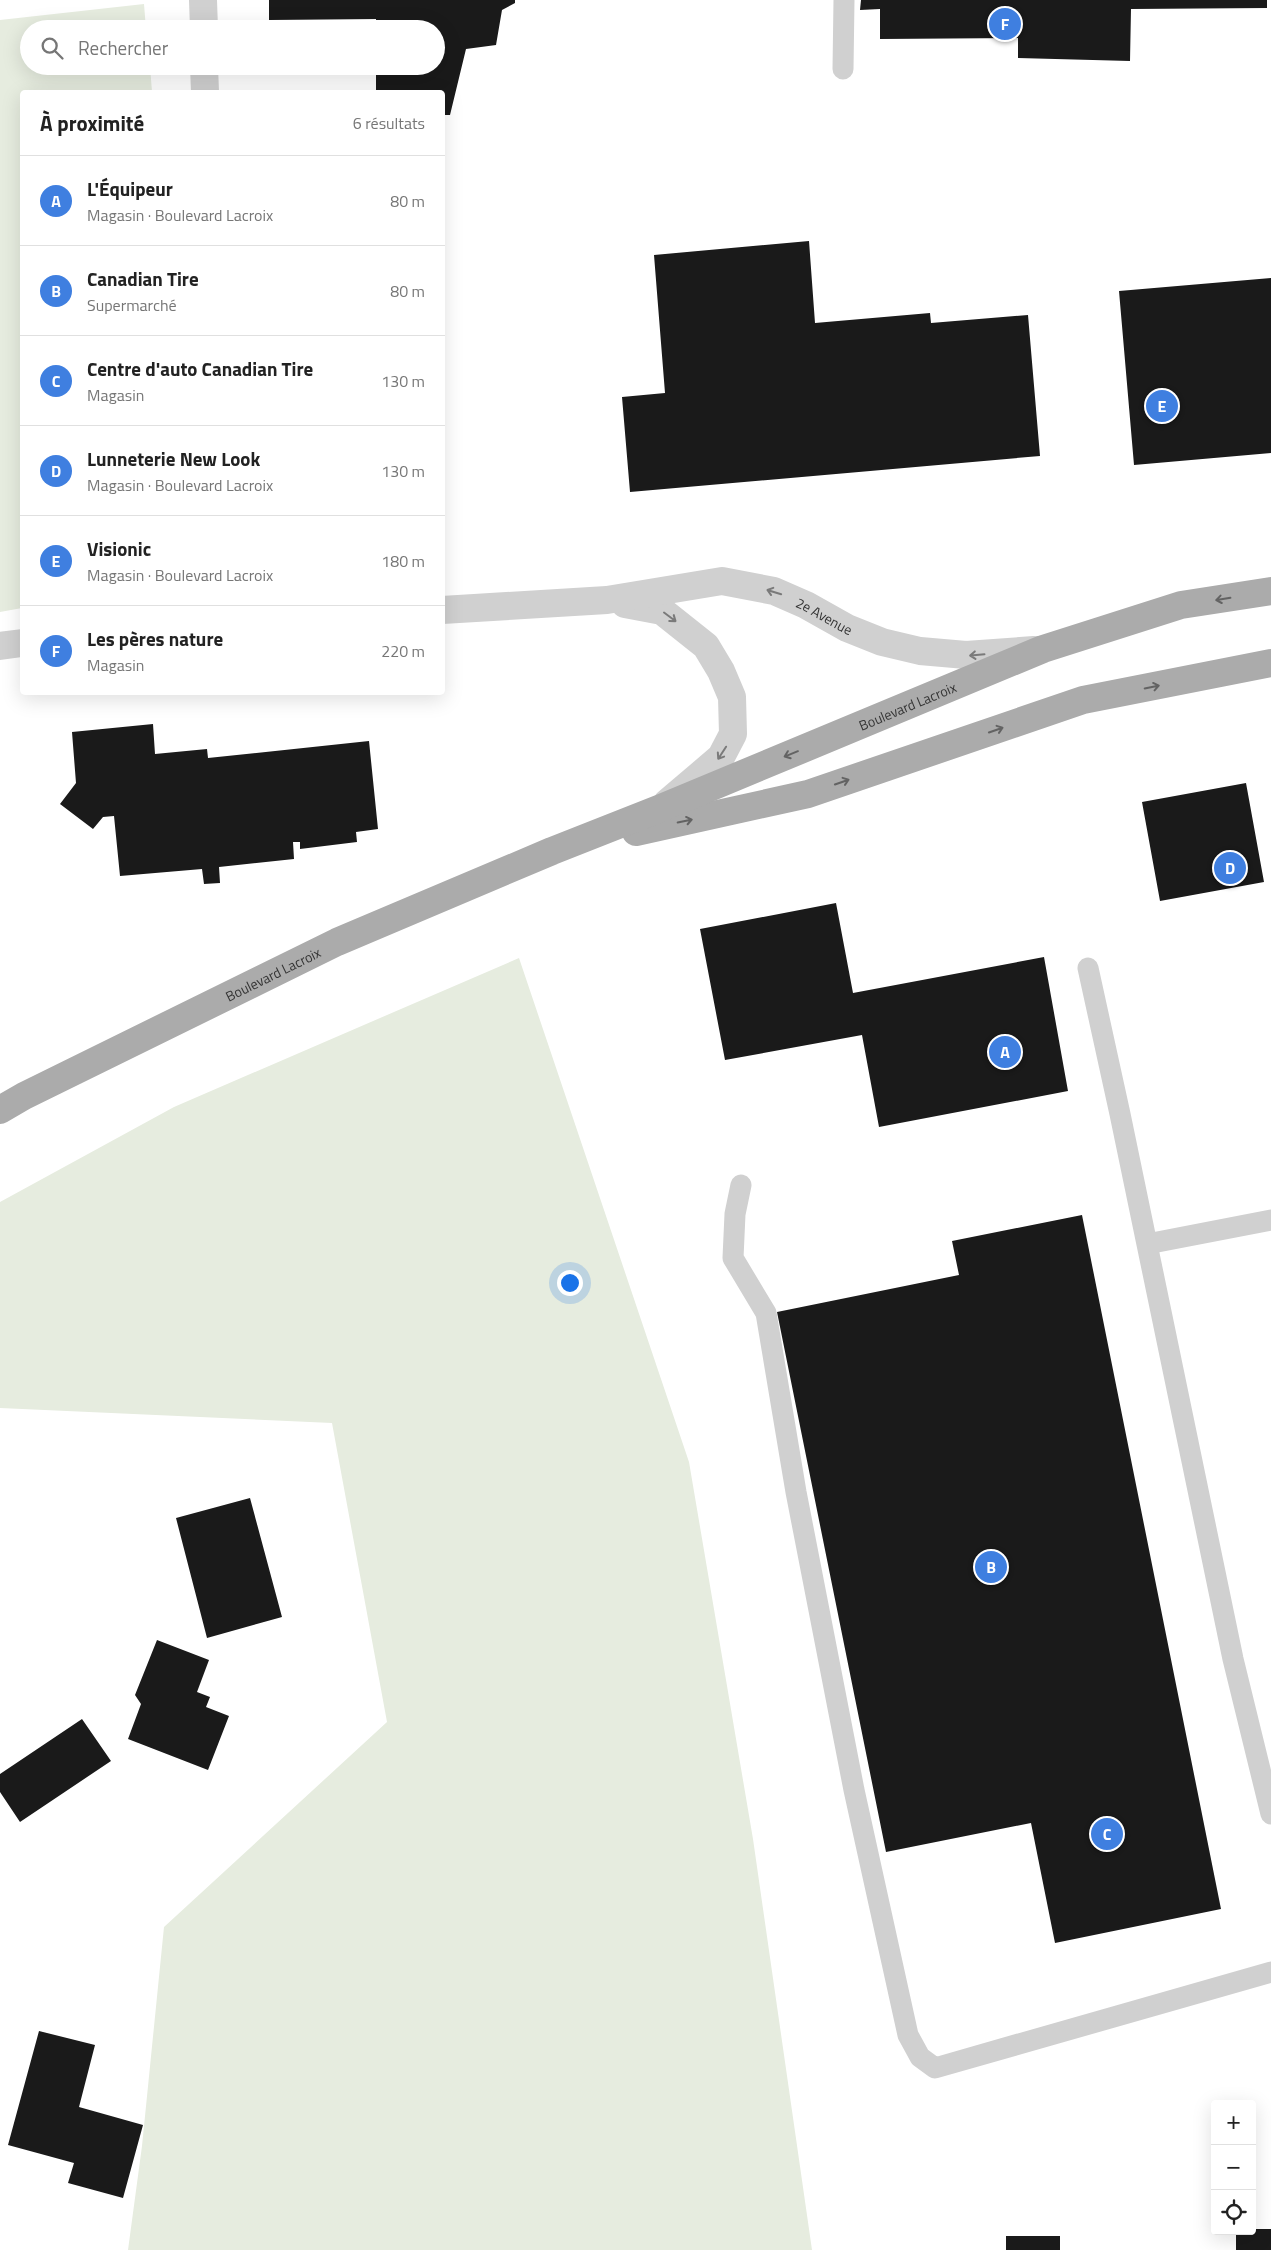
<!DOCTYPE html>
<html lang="fr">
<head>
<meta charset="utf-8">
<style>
	body { margin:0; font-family:"Titillium Web",sans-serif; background:#f2f2f2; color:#222 }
	.controls { position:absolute; right:15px; bottom:15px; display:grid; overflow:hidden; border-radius:5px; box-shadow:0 5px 20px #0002 }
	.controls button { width:45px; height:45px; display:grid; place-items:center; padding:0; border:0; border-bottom:1px solid #e0e0e0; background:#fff; color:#222; font:25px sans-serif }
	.you { position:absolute; left:569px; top:1282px; width:18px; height:18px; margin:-12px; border:4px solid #fff; border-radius:50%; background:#1a73e8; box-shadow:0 0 0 8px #1a73e833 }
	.badge { display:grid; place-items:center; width:32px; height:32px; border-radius:50%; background:#db2777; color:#fff; font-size:16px; font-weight:700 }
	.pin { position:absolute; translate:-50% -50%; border:2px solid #fff; box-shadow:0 1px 5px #0006 }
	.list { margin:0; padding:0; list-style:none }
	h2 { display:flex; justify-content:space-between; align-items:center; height:65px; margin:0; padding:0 20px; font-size:21px }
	h2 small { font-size:16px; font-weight:400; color:#767676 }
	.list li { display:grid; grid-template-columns:32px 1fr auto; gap:15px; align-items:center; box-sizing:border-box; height:90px; padding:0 20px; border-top:1px solid #e0e0e0 }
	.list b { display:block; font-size:19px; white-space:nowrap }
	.list p { margin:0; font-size:16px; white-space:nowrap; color:#767676 }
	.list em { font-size:16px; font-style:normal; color:#767676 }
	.icon { flex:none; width:28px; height:28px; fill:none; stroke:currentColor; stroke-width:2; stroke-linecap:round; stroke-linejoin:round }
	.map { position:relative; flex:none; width:1271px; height:2250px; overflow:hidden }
	.search { position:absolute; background:#fff; box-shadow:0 5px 20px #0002; left:20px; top:20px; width:425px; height:55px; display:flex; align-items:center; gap:12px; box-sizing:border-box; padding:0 18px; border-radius:28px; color:#767676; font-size:19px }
	.panel { position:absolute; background:#fff; box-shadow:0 5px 20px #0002; left:20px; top:90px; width:425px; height:605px; border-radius:5px }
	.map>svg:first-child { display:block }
	.green { fill:#e6ecdf }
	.building { fill:#1a1a1a }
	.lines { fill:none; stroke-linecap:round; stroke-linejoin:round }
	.lane { stroke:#d0d0d0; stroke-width:21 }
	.street { stroke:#d0d0d0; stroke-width:28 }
	.primary { stroke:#ababab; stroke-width:28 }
	.oneway { stroke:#7a7a7a }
	.oneway2 { stroke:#636363 }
	.labels { text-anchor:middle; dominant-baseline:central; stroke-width:5; stroke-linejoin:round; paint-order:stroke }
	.street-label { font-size:14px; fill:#333; stroke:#fff }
</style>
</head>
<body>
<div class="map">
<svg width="1271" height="2250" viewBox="0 0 1271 2250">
	<rect width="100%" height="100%" fill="#fff"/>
	<path class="green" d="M 144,4 L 146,29 L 29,29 L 29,66 L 150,66 L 152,92 L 22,92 L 22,608 L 0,612 L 0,20 Z
		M 519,958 L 689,1462 L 753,1839 L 812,2250 L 128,2250 L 142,2146 L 164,1927 L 387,1722 L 332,1423 L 0,1408 L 0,1202 L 174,1107 Z"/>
	<path class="building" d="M 269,0 L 515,0 L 515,3 L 502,10 L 496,45 L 466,49 L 450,115 L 442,115 L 442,92 L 376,92 L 376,66 L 436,66 L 436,29 L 376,29 L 376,19 L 269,20 Z
		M 861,0 L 1267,0 L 1267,8 L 1131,9 L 1130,61 L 1018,58 L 1018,38 L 880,39 L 880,9 L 860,10 Z
		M 809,241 L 815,323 L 930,313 L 931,323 L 1028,315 L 1040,456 L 630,492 L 622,397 L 665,393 L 654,255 Z
		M 1271,278 L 1271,453 L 1134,465 L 1119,291 Z
		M 153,724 L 155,754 L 207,749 L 208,758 L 369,741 L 378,829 L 356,832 L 357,842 L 300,849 L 300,842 L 293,842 L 294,859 L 219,867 L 220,883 L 204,884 L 202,869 L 120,876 L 114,816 L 103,817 L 93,829 L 60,804 L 76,783 L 72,732 Z
		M 1246,783 L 1264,882 L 1160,901 L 1142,802 Z
		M 836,903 L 853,993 L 1044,957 L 1068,1091 L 879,1127 L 862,1035 L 725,1060 L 700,929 Z
		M 1082,1215 L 1221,1909 L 1055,1943 L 1031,1823 L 886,1852 L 777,1312 L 959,1275 L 952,1241 Z
		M 250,1498 L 282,1617 L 207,1638 L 176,1518 Z
		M 157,1640 L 209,1660 L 197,1692 L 210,1697 L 206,1707 L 229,1716 L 208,1770 L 128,1739 L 141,1704 L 135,1695 Z
		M 82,1719 L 111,1761 L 20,1822 L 0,1792 L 0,1774 Z
		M 39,2031 L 95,2045 L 79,2107 L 143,2125 L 123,2198 L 68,2183 L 74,2163 L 8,2145 Z
		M 1252,2229 L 1271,2229 L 1271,2250 L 1236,2250 L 1236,2231 L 1252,2231 Z
		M 1006,2236 L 1060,2236 L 1060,2250 L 1006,2250 Z"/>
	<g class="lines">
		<path class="lane" d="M 843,69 L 844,0
			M 1088,968 L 1120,1114 L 1233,1659 L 1271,1814
			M 741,1185 L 735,1214 L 733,1258 L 766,1313 L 796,1492 L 854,1790 L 908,2035 L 920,2057 L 935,2068 L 1271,1972
			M 1147,1244 L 1271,1220"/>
		<g class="street">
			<path d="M 203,0 L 204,29"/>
			<path d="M 204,66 L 205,92"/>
			<path d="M 625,604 L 662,611 L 706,646 L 721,671 L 732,697 L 733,734 L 721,757 L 667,803"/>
			<path id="s1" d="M 442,610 L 607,600 L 722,581 L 774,591 L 806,605 L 847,628 L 882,642 L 920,651 L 966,655 L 1034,650"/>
			<path d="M 0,646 L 22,643"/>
		</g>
		<g class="primary">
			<path d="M 636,832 L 808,794 L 1083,700 L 1271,663"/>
			<path id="s2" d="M 0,1110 L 24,1096 L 337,942 L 552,851 L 661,808 L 1043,649 L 1181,605 L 1271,591"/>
		</g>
	</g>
	<defs><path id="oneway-shaft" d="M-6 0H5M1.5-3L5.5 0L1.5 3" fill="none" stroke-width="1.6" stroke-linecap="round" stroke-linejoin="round" transform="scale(1.25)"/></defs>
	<g class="oneway">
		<use href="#oneway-shaft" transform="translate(774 592) rotate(-163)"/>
		<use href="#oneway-shaft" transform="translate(670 617) rotate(37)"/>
		<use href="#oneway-shaft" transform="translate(977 655) rotate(175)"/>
		<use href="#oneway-shaft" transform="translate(722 753) rotate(123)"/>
	</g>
	<g class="oneway2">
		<use href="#oneway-shaft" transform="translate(1223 599) rotate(171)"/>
		<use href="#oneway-shaft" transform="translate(1152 687) rotate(-11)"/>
		<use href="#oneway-shaft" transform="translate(996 730) rotate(-19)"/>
		<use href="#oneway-shaft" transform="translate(791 754) rotate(158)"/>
		<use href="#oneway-shaft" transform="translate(842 782) rotate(-19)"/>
		<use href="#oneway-shaft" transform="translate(685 821) rotate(-12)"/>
	</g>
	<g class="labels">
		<g class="street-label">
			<text stroke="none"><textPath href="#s1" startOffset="391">2e Avenue</textPath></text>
			<text stroke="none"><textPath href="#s2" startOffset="994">Boulevard Lacroix</textPath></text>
			<text stroke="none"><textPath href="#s2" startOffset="305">Boulevard Lacroix</textPath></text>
		</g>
	</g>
</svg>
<div class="controls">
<button>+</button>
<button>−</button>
<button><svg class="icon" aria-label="locate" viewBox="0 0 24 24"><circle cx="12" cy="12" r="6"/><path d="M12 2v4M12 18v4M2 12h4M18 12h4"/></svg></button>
</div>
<div class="you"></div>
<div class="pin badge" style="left:1005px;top:1052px;background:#3f7fe0">A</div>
<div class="pin badge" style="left:991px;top:1567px;background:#3f7fe0">B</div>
<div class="pin badge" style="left:1107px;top:1834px;background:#3f7fe0">C</div>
<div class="pin badge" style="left:1230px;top:868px;background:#3f7fe0">D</div>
<div class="pin badge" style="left:1162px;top:406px;background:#3f7fe0">E</div>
<div class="pin badge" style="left:1005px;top:24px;background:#3f7fe0">F</div>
<div class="search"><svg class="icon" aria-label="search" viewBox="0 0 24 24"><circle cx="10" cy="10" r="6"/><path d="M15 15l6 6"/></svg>Rechercher</div>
<section class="panel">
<h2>À proximité<small>6 résultats</small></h2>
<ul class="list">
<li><span class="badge" style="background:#3f7fe0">A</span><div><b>L'Équipeur</b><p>Magasin · Boulevard Lacroix</p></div><em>80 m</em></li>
<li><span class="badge" style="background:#3f7fe0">B</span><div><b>Canadian Tire</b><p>Supermarché</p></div><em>80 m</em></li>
<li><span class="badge" style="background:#3f7fe0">C</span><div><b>Centre d'auto Canadian Tire</b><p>Magasin</p></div><em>130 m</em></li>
<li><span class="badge" style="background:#3f7fe0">D</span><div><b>Lunneterie New Look</b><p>Magasin · Boulevard Lacroix</p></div><em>130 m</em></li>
<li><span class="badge" style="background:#3f7fe0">E</span><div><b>Visionic</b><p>Magasin · Boulevard Lacroix</p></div><em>180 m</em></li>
<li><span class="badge" style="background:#3f7fe0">F</span><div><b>Les pères nature</b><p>Magasin</p></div><em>220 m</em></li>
</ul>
</section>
</div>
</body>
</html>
